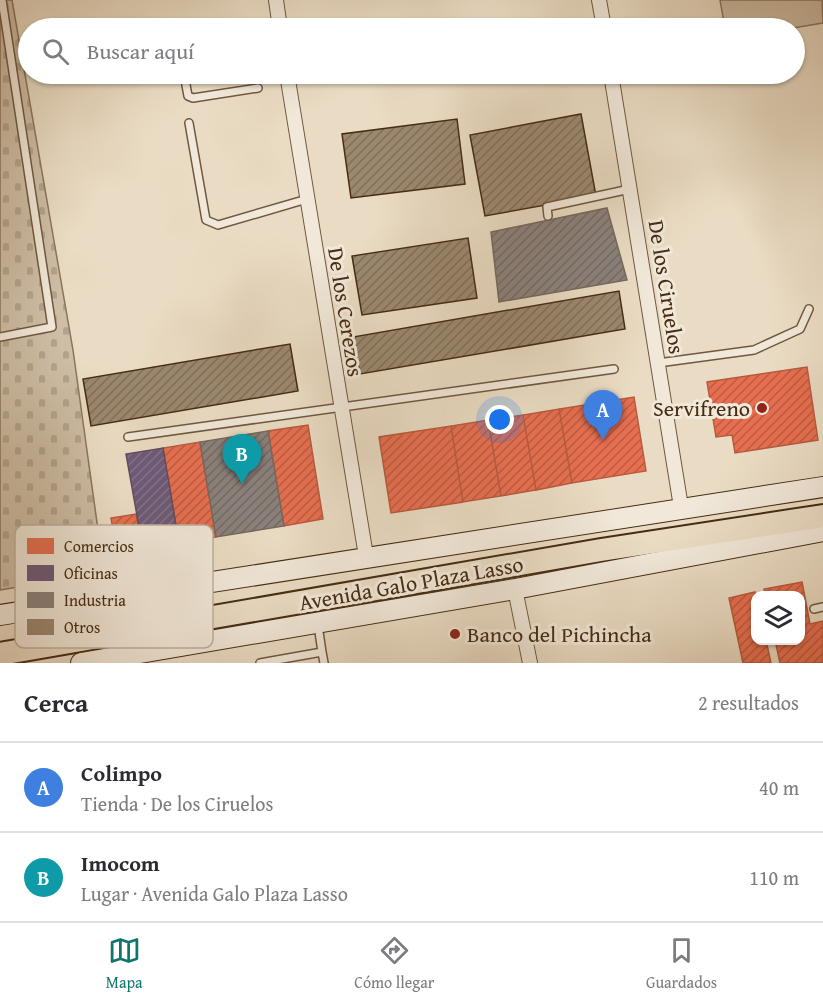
<!DOCTYPE html>
<html lang="es">
<head>
<meta charset="utf-8">
<style>
	body { margin:0; font-family:"Gentium Book Plus",serif; background:#f7f7f7; color:#2b2b33 }
	.controls { position:absolute; right:18px; bottom:18px; display:grid; overflow:hidden; border-radius:12px; box-shadow:0 2px 4px #0004 }
	.controls button { width:54px; height:54px; display:grid; place-items:center; padding:0; border:0; border-bottom:2px solid #e1e1e2; background:#fff; color:#2b2b33; font:30px sans-serif }
	.you { position:absolute; left:500px; top:420px; width:21px; height:21px; margin:-15px; border:4px solid #fff; border-radius:50%; background:#1a73e8; box-shadow:0 0 0 9px #1a73e833 }
	.badge { display:grid; place-items:center; width:39px; height:39px; border-radius:50%; background:#0f766e; color:#fff; font-size:20px; font-weight:700 }
	.pin { position:absolute; translate:-50% -50px; filter:drop-shadow(0 2px 3px #0008) }
	.pin::after { content:''; position:absolute; top:32px; width:21px; height:18px; background:inherit; clip-path:polygon(0 0,100% 0,50% 100%) }
	.list { margin:0; padding:0; list-style:none }
	h2 { display:flex; justify-content:space-between; align-items:center; height:78px; margin:0; padding:0 24px; font-size:26px }
	h2 small { font-size:20px; font-weight:400; color:#7c7c81 }
	.list li { display:grid; grid-template-columns:39px 1fr auto; gap:18px; align-items:center; box-sizing:border-box; height:90px; padding:0 24px; border-top:2px solid #e1e1e2 }
	.list b { display:block; font-size:22px; white-space:nowrap }
	.list p { margin:0; font-size:20px; white-space:nowrap; color:#7c7c81 }
	.list em { font-size:20px; font-style:normal; color:#7c7c81 }
	.icon { flex:none; width:33px; height:33px; fill:none; stroke:currentColor; stroke-width:2; stroke-linecap:round; stroke-linejoin:round }
	.map { position:relative; flex:none; width:823px; height:663px; overflow:hidden }
	.search { position:absolute; background:#fff; box-shadow:0 2px 4px #0004; left:18px; right:18px; top:18px; height:66px; display:flex; align-items:center; gap:15px; box-sizing:border-box; padding:0 21px; border-radius:33px; color:#7c7c81; font-size:22px }
	.sheet { height:258px; background:#fff }
	nav { display:flex; justify-content:space-around; align-items:center; box-sizing:border-box; height:84px; border-top:2px solid #e1e1e2; background:#fff; font-size:16px; color:#7c7c81 }
	nav a { display:grid; justify-items:center; gap:3px }
	nav .on { color:#0f766e }
	.map>svg:first-child { display:block }
	.grass { fill:#cebea6; stroke:#8a755c; stroke-width:1.5 }
	.cemetery { fill:url(#cemetery-stones); stroke:#8a755c; stroke-width:1.5 }
	.shops { fill:url(#shops-hatch); stroke:#b75b3e; stroke-width:1.5 }
	.offices { fill:url(#offices-hatch); stroke:#614c5b; stroke-width:1.5 }
	.industry { fill:url(#industry-hatch); stroke:#76685c; stroke-width:1.5 }
	.building { fill:url(#building-hatch); stroke:#462c13; stroke-width:1.5 }
	.lines { fill:none; stroke-linecap:round; stroke-linejoin:round }
	.lane-casing { stroke:#6f583f; stroke-width:10 }
	.street-casing { stroke:#6f583f; stroke-width:16 }
	.secondary-casing { stroke:#462c13; stroke-width:22 }
	.primary-casing { stroke:#462c13; stroke-width:26 }
	.lane { stroke:#f1e8d9; stroke-width:7 }
	.street { stroke:#f1e8d9; stroke-width:14 }
	.secondary { stroke:#f1e8d9; stroke-width:20 }
	.primary { stroke:#eadcc4; stroke-width:22 }
	.poi-dot { fill:#8f2418; stroke:#f1e8d9; stroke-width:2 }
	.labels { text-anchor:middle; dominant-baseline:central; stroke-width:6; stroke-linejoin:round; paint-order:stroke }
	.street-label { font-size:22px; fill:#462c13; stroke:#f1e8d9 }
	.poi-label { font-size:22px; fill:#462c13; stroke:#f1e8d9; text-anchor:end }
	.key { fill:#f1e8d9; stroke:#beb09e; stroke-width:1.5 }
	.key-label { font-size:16px; fill:#462c13 }
</style>
</head>
<body>
<div class="map">
<svg width="823" height="663" viewBox="0 0 823 663">
	<defs>
		<pattern id="cemetery-stones" width="16" height="16" patternUnits="userSpaceOnUse" patternTransform="scale(1.5)"><rect width="16" height="16" fill="#cebea6"/><path d="M2 7V4a2 2 0 0 1 4 0v3zM10 15v-3a2 2 0 0 1 4 0v3z" fill="#b2a38e"/></pattern>
		<pattern id="shops-hatch" width="6" height="6" patternUnits="userSpaceOnUse" patternTransform="scale(1.5)"><rect width="6" height="6" fill="#e76f51"/><path d="M-1 1l2-2M0 6l6-6M5 7l2-2" fill="none" stroke="#bd5b42"/></pattern>
		<pattern id="offices-hatch" width="6" height="6" patternUnits="userSpaceOnUse" patternTransform="scale(1.5)"><rect width="6" height="6" fill="#6d597a"/><path d="M-1 1l2-2M0 6l6-6M5 7l2-2" fill="none" stroke="#84738a"/></pattern>
		<pattern id="industry-hatch" width="6" height="6" patternUnits="userSpaceOnUse" patternTransform="scale(1.5)"><rect width="6" height="6" fill="#8a817c"/><path d="M-1 1l2-2M0 6l6-6M5 7l2-2" fill="none" stroke="#736a64"/></pattern>
		<pattern id="building-hatch" width="6" height="6" patternUnits="userSpaceOnUse" patternTransform="scale(1.5)"><rect width="6" height="6" fill="#9b886f"/><path d="M-1 1l2-2M0 6l6-6M5 7l2-2" fill="none" stroke="#806f5a"/></pattern>
	</defs>
	<rect width="100%" height="100%" fill="#eadcc4"/>
	<filter id="stains"><feTurbulence type="fractalNoise" baseFrequency=".00333" numOctaves="4"/><feColorMatrix values="0 0 0 0 .2 0 0 0 0 .09 0 0 0 0 .02 0 0 0 .5 -.17"/></filter>
	<radialGradient id="worn" r=".72"><stop offset=".6" stop-color="#630" stop-opacity="0"/><stop offset="1" stop-color="#630" stop-opacity=".3"/></radialGradient>
	<path class="grass" d="M 720,0 L 822,0 L 823,23 L 793,28 L 725,28 Z"/>
	<path class="cemetery" d="M 0,0 L 12,0 L 73,350 L 104,573 L 0,590 Z"/>
	<path class="shops" d="M 807,367 L 818,440 L 735,453 L 732,435 L 716,437 L 707,382 Z
		M 634,397 L 646,471 L 572,483 L 559,409 Z
		M 559,409 L 572,483 L 536,490 L 523,415 Z
		M 523,415 L 536,490 L 501,496 L 488,420 Z
		M 488,420 L 501,496 L 463,502 L 451,426 Z
		M 308,425 L 323,519 L 284,526 L 268,431 Z
		M 451,426 L 463,502 L 391,513 L 379,437 Z
		M 200,442 L 216,537 L 179,543 L 163,448 Z
		M 136,514 L 143,549 L 117,554 L 111,518 Z
		M 802,582 L 810,624 L 823,621 L 823,663 L 780,663 L 775,640 L 800,640 L 800,596 L 766,596 L 764,589 Z
		M 755,592 L 756,640 L 766,640 L 771,663 L 743,663 L 729,598 Z"/>
	<path class="offices" d="M 163,448 L 179,543 L 143,549 L 126,454 Z"/>
	<path class="industry" d="M 607,208 L 627,280 L 499,302 L 491,232 Z
		M 268,431 L 284,526 L 216,537 L 200,442 Z"/>
	<path class="building" d="M 581,114 L 596,196 L 485,216 L 470,135 Z
		M 457,119 L 465,184 L 351,198 L 342,134 Z
		M 468,238 L 477,298 L 362,315 L 352,256 Z
		M 619,291 L 625,329 L 360,374 L 353,337 Z
		M 290,344 L 298,391 L 91,426 L 83,379 Z"/>
	<g class="lines">
		<defs>
			<path id="lane" d="M 184,74 L 188,96 L 193,98 L 258,88
				M 189,123 L 206,220 L 218,225 L 307,199
				M 548,216 L 547,207 L 630,189
				M 0,337 L 52,327 L 2,0
				M 658,363 L 754,350 L 800,329 L 809,309
				M 128,437 L 614,369
				M 814,609 L 823,607
				M 322,652 L 324,663
				M 260,663 L 322,652 L 318,625"/>
			<path id="street" d="M 276,0 L 280,28
				M 599,0 L 604,28
				M 287,74 L 366,556
				M 611,74 L 681,507
				M 515,589 L 530,663"/>
			<path id="secondary" d="M 0,615 L 823,487
				M 81,663 L 515,589 L 823,531"/>
			<path id="primary" d="M 0,654 L 601,550 L 823,516"/>
		</defs>
		<use href="#lane" class="lane-casing"/>
		<use href="#street" class="street-casing"/>
		<use href="#secondary" class="secondary-casing"/>
		<use href="#primary" class="primary-casing"/>
		<use href="#lane" class="lane"/>
		<use href="#street" class="street"/>
		<use href="#secondary" class="secondary"/>
		<use href="#primary" class="primary"/>
	</g>
	<g class="poi-dot">
		<circle cx="762" cy="408" r="6"/>
		<circle cx="455" cy="634" r="6"/>
	</g>
	<g class="labels">
		<g class="street-label">
			<text transform="translate(667 287) rotate(81)">De los Ciruelos</text>
			<text transform="translate(346 312) rotate(81)">De los Cerezos</text>
			<text transform="translate(411 583) rotate(-10)">Avenida Galo Plaza Lasso</text>
		</g>
		<g class="poi-label">
			<text x="750" y="408">Servifreno</text>
			<text x="467" y="634" text-anchor="start">Banco del Pichincha</text>
		</g>
	</g>
	<rect x="15" y="525" width="198" height="123" rx="9" class="key"/>
	<rect x="27" y="538" width="27" height="16" fill="#e76f51"/>
	<rect x="27" y="565" width="27" height="16" fill="#6d597a"/>
	<rect x="27" y="592" width="27" height="16" fill="#8a817c"/>
	<rect x="27" y="619" width="27" height="16" fill="#9b886f"/>
	<g class="key-label">
		<text x="64" y="552">Comercios</text>
		<text x="64" y="579">Oficinas</text>
		<text x="64" y="606">Industria</text>
		<text x="64" y="633">Otros</text>
	</g>
	<rect width="100%" height="100%" filter="url(#stains)"/>
	<rect width="100%" height="100%" fill="url(#worn)"/>
</svg>
<div class="controls">
<button><svg class="icon" aria-label="layers" viewBox="0 0 24 24"><path d="M12 4l9 5-9 5-9-5zM3 14l9 5 9-5"/></svg></button>
</div>
<div class="you"></div>
<div class="pin badge" style="left:603px;top:440px;background:#3f7fe0">A</div>
<div class="pin badge" style="left:242px;top:484px;background:#0f9aa8">B</div>
<div class="search"><svg class="icon" aria-label="search" viewBox="0 0 24 24"><circle cx="10" cy="10" r="6"/><path d="M15 15l6 6"/></svg>Buscar aquí</div>
</div>
<section class="sheet">
<h2>Cerca<small>2 resultados</small></h2>
<ul class="list">
<li><span class="badge" style="background:#3f7fe0">A</span><div><b>Colimpo</b><p>Tienda · De los Ciruelos</p></div><em>40 m</em></li>
<li><span class="badge" style="background:#0f9aa8">B</span><div><b>Imocom</b><p>Lugar · Avenida Galo Plaza Lasso</p></div><em>110 m</em></li>
</ul>
</section>
<nav>
<a class="on"><svg class="icon" aria-label="map" viewBox="0 0 24 24"><path d="M3 6l6-2 6 2 6-2v14l-6 2-6-2-6 2zM9 4v14M15 6v14"/></svg>Mapa</a>
<a><svg class="icon" aria-label="directions" viewBox="0 0 24 24"><path d="M12 3l9 9-9 9-9-9zM9 14v-3h6M13 9l2 2-2 2"/></svg>Cómo llegar</a>
<a><svg class="icon" aria-label="saved" viewBox="0 0 24 24"><path d="M7 4h10v16l-5-4-5 4z"/></svg>Guardados</a>
</nav>
</body>
</html>
